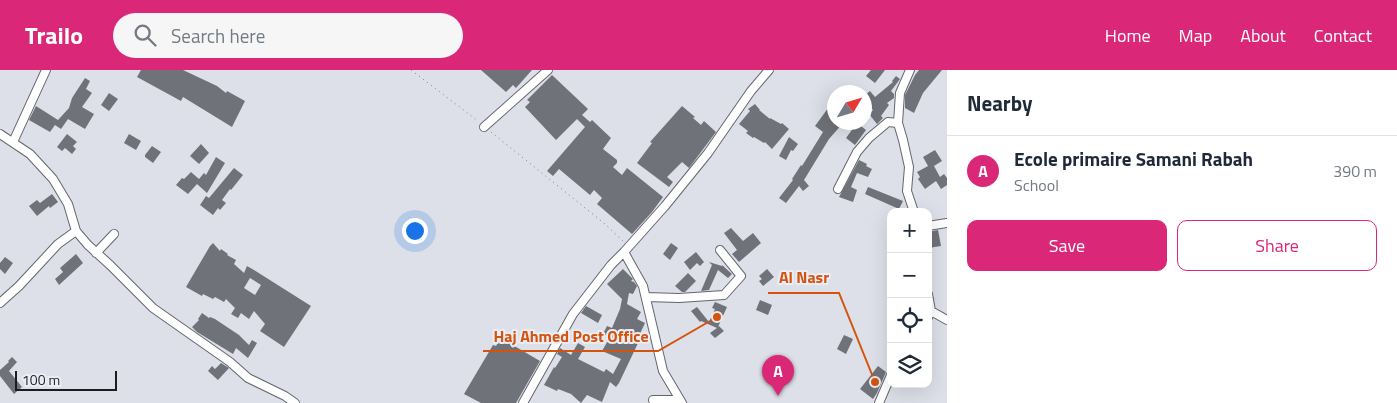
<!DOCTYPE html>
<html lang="en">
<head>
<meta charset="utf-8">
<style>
	body { margin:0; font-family:"Titillium Web",sans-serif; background:#f6f6f7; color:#1f2937 }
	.controls { position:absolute; right:15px; bottom:15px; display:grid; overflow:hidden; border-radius:10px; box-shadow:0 5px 20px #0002 }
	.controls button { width:45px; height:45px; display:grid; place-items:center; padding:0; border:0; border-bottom:1px solid #e0e1e3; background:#fff; color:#1f2937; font:25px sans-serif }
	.compass { position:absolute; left:827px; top:15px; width:45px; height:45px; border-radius:50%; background:#fff; box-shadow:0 5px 20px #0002; rotate:52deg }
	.scale { position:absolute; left:15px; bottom:12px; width:102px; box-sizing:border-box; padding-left:5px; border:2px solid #1c1d20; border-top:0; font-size:14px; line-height:18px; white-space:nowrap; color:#1c1d20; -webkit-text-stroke:4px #ebedf5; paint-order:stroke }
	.you { position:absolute; left:414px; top:160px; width:18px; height:18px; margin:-12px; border:4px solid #fff; border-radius:50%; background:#1a73e8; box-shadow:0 0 0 8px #1a73e833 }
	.badge { display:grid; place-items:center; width:32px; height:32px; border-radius:50%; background:#db2777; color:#fff; font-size:16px; font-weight:700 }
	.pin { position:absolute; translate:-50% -41px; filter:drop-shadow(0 1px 2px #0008) }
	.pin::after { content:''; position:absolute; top:26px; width:18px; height:15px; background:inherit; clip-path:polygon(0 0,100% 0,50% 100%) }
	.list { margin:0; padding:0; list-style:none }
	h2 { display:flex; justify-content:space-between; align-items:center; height:65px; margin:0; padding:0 20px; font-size:21px }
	h2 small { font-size:16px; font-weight:400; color:#747a83 }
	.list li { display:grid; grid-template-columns:32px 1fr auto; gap:15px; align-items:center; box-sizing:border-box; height:70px; padding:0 20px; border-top:1px solid #e0e1e3 }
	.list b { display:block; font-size:19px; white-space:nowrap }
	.list p { margin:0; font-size:16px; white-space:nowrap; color:#747a83 }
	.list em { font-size:16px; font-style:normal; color:#747a83 }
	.actions { display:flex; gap:10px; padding:15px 20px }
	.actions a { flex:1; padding:11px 0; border:1px solid #db2777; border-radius:10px; text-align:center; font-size:18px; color:#db2777 }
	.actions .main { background:#db2777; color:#fff }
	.icon { flex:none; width:28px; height:28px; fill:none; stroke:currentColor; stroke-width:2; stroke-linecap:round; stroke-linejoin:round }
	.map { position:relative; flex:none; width:947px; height:333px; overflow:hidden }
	header { display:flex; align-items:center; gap:30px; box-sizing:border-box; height:70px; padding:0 25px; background:#db2777; color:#fff }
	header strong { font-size:24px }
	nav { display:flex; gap:28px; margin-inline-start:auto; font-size:18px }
	.search { width:350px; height:45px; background:#f6f6f7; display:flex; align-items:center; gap:12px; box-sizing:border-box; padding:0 18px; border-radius:28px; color:#747a83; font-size:19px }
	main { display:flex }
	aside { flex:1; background:#fff }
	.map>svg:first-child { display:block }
	.building { fill:#707279; fill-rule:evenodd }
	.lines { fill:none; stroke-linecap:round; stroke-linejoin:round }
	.minor-casing { stroke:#64666d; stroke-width:10 }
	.path { stroke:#7a7c81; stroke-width:1; stroke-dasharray:1 4; stroke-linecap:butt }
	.minor { stroke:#fff; stroke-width:8 }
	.leader { fill:none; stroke:#d4530e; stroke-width:2 }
	.callout-dot { fill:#d4530e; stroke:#ebedf5; stroke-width:2 }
	.callout-label { font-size:16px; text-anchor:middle; font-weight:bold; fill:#d4530e; stroke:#ebedf5; stroke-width:4; stroke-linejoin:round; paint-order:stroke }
</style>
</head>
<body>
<header>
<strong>Trailo</strong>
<div class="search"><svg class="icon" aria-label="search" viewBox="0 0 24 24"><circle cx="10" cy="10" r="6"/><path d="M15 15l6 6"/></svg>Search here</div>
<nav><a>Home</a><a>Map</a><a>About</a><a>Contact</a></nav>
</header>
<main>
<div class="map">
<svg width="947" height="333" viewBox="0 0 947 333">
	<rect width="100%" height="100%" fill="#dde0e8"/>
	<path class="building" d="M 141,0 L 183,0 L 217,16 L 226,23 L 227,21 L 245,31 L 232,57 L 183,27 L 181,31 L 137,7 Z
		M 481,0 L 532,0 L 516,18 L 513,15 L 506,22 Z
		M 871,0 L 885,0 L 875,13 L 866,6 Z
		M 919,0 L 942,0 L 923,23 L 914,43 L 905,38 L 905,25 L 915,5 Z
		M 552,5 L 588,39 L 582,45 L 590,52 L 592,50 L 611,68 L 603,79 L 617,90 L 617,93 L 613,97 L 622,105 L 627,98 L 663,127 L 652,142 L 632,164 L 597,134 L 602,128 L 594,120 L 590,125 L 559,99 L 553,106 L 547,101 L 585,57 L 577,49 L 556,70 L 525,37 L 530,32 L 527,30 Z
		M 896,6 L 900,9 L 891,21 L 894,24 L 894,28 L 887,33 L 889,35 L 881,46 L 883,48 L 877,54 L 869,44 L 873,40 L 864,30 L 864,26 L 870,21 L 875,27 L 893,12 L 892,11 Z
		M 85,8 L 90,11 L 86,19 L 92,23 L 82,37 L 94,44 L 85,59 L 68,49 L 61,59 L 55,55 L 50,62 L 29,50 L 36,36 L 58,50 L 69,38 L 72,28 Z
		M 109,23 L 118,29 L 109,41 L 101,35 Z
		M 834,30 L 834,52 L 844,52 L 829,69 L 804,110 L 809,116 L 803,121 L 799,116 L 786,133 L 779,128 L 793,110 L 792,109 L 801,95 L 802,96 L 823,62 L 815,56 Z
		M 755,34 L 760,40 L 759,40 L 770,49 L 770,48 L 781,54 L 782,53 L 789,59 L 772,79 L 765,72 L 764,73 L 754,67 L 753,68 L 746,63 L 748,61 L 739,54 L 750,41 L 748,39 Z
		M 682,36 L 695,47 L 693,48 L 701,55 L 704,51 L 716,62 L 689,98 L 682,92 L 667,107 L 673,112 L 669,117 L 637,93 L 652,73 L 650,72 Z
		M 857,53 L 866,60 L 855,75 L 846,68 Z
		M 67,64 L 77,72 L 73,76 L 76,79 L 72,84 L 65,78 L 62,81 L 57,77 Z
		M 129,64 L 141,71 L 136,80 L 124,73 Z
		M 789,67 L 798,74 L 793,81 L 791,80 L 786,90 L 779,86 Z
		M 201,74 L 209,83 L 199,94 L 190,86 Z
		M 152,76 L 161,82 L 153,93 L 145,87 L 145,85 Z
		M 935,80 L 942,91 L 934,96 L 940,107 L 944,104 L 947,108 L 947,115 L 941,119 L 936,111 L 925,119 L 918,109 L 920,107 L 917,102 L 928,96 L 923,87 Z
		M 216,87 L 225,93 L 207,123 L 197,114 L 188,124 L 176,115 L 182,108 L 184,109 L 191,102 L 199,109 L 204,103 L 206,105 Z
		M 859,90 L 867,94 L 866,96 L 872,99 L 868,107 L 857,103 L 851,117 L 857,120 L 853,132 L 839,127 Z
		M 234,98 L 243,105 L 231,120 L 230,119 L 222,130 L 226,133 L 220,140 L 218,138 L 213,145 L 200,135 L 206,126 L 209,128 Z
		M 868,117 L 903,131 L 899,139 L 865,124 Z
		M 52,124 L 58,132 L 50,138 L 49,136 L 37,146 L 29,136 L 37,130 L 40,133 Z
		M 731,158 L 743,171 L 753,163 L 761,173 L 739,192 L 732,184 L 737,180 L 724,163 Z
		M 938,160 L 941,176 L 928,178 L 928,162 Z
		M 213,173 L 220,181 L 221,179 L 228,184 L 227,185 L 236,190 L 234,194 L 244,203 L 247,196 L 254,200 L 311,236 L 284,277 L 260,261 L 265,254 L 254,241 L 249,249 L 241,243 L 238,248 L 231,244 L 235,238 L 226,229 L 224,232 L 215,227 L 213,229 L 203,224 L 202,226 L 186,217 L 210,176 ZM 250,208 L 261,215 L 255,225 L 244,218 Z
		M 671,173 L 678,178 L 670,190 L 663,184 Z
		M 696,182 L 704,192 L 700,196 L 697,193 L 690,200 L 684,192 Z
		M 76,184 L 83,193 L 59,215 L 55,209 L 63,202 L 60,198 Z
		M 5,187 L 13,193 L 5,204 L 0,199 L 0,193 Z
		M 709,192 L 722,196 L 722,195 L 732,204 L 728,208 L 718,200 L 709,220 L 701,221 L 712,195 Z
		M 623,199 L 633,209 L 631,211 L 634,212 L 637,216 L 633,224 L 629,223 L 627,234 L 641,242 L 637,249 L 645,253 L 638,268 L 640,269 L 619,313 L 616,317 L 610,312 L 602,332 L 587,325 L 581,333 L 571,324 L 558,319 L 557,321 L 544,315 L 554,297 L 555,298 L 562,287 L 557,284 L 560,278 L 571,285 L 578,273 L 585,277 L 578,289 L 604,302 L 606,299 L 613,304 L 621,289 L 602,281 L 610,267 L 603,264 L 607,256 L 612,258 L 620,239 L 622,229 L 607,214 Z
		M 767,199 L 774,207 L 763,216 L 759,211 L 762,209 L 759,206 Z
		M 688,203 L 696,211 L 685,222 L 682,222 L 675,216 Z
		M 760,230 L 772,235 L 768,245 L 756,240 Z
		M 715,232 L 727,237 L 718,257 L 719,256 L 724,261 L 715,268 L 710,263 L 717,258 L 701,251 L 700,252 L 691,241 L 697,237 L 709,252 L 715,239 L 712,238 Z
		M 586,236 L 602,245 L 598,253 L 581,243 Z
		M 202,243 L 209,248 L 210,247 L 215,249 L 239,265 L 249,275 L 252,270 L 257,273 L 248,288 L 236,278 L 233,284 L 197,262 L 192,257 L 199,250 L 198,249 Z
		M 844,265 L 853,269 L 846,284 L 837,279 Z
		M 501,268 L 540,291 L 516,333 L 481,333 L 464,324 L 493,275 L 496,276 Z
		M 12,287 L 17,292 L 9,301 L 22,317 L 14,324 L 0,306 L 0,300 L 9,292 L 8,291 Z
		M 221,293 L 229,298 L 218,310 L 208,301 L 212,296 L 215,299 Z
		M 878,296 L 886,302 L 877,323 L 873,329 L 860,319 Z"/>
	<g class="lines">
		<defs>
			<path id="minor" d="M 910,0 L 900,23 L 898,53 L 903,70 L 909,97 L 907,121 L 914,142
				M 484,57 L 548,0
				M 0,64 L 30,84 L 53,109 L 68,134 L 76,161 L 88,175 L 110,195 L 153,238 L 230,292 L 248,308 L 285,326 L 295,333
				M 13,72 L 46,0
				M 838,119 L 857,82 L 869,68 L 888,52 L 898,53
				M 928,156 L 947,153
				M 624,182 L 643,216 L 663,301 L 682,333
				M 96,183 L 114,164
				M 928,224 L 931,241 L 928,247
				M 646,227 L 679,228 L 724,225 L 741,206 L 720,180
				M 0,233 L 19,216 L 58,174 L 76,161
				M 931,241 L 947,250
				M 653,330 L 680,330
				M 523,333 L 573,244 L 611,195 L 624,182 L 665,136 L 708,83 L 751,21 L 769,0
				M 879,333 L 891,305"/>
		</defs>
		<use href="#minor" class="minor-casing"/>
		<path class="path" d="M 411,0 L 478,51
			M 491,62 L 605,154 L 624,172"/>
		<use href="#minor" class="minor"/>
	</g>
	<path class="leader" d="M875 312L839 223H768M717 247L658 281H483"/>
	<g class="callout-dot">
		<circle cx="875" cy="312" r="5"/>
		<circle cx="717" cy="247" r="5"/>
	</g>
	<g class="callout-label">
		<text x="804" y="213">Al Nasr</text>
		<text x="571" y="272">Haj Ahmed Post Office</text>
	</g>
</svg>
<div class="controls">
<button>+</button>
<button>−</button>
<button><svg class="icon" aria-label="locate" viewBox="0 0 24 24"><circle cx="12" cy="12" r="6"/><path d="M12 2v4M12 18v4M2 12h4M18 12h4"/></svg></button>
<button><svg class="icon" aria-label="layers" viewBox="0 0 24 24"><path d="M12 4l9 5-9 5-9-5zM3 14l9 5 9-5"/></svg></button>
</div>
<svg class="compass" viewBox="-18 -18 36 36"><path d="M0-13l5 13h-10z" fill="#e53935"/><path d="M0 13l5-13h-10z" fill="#747a83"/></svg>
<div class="scale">100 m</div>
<div class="you"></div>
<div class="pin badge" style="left:778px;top:326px">A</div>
</div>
<aside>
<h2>Nearby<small></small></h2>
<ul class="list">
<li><span class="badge">A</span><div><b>Ecole primaire Samani Rabah</b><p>School</p></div><em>390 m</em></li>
</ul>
<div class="actions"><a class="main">Save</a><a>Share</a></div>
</aside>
</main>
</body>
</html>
